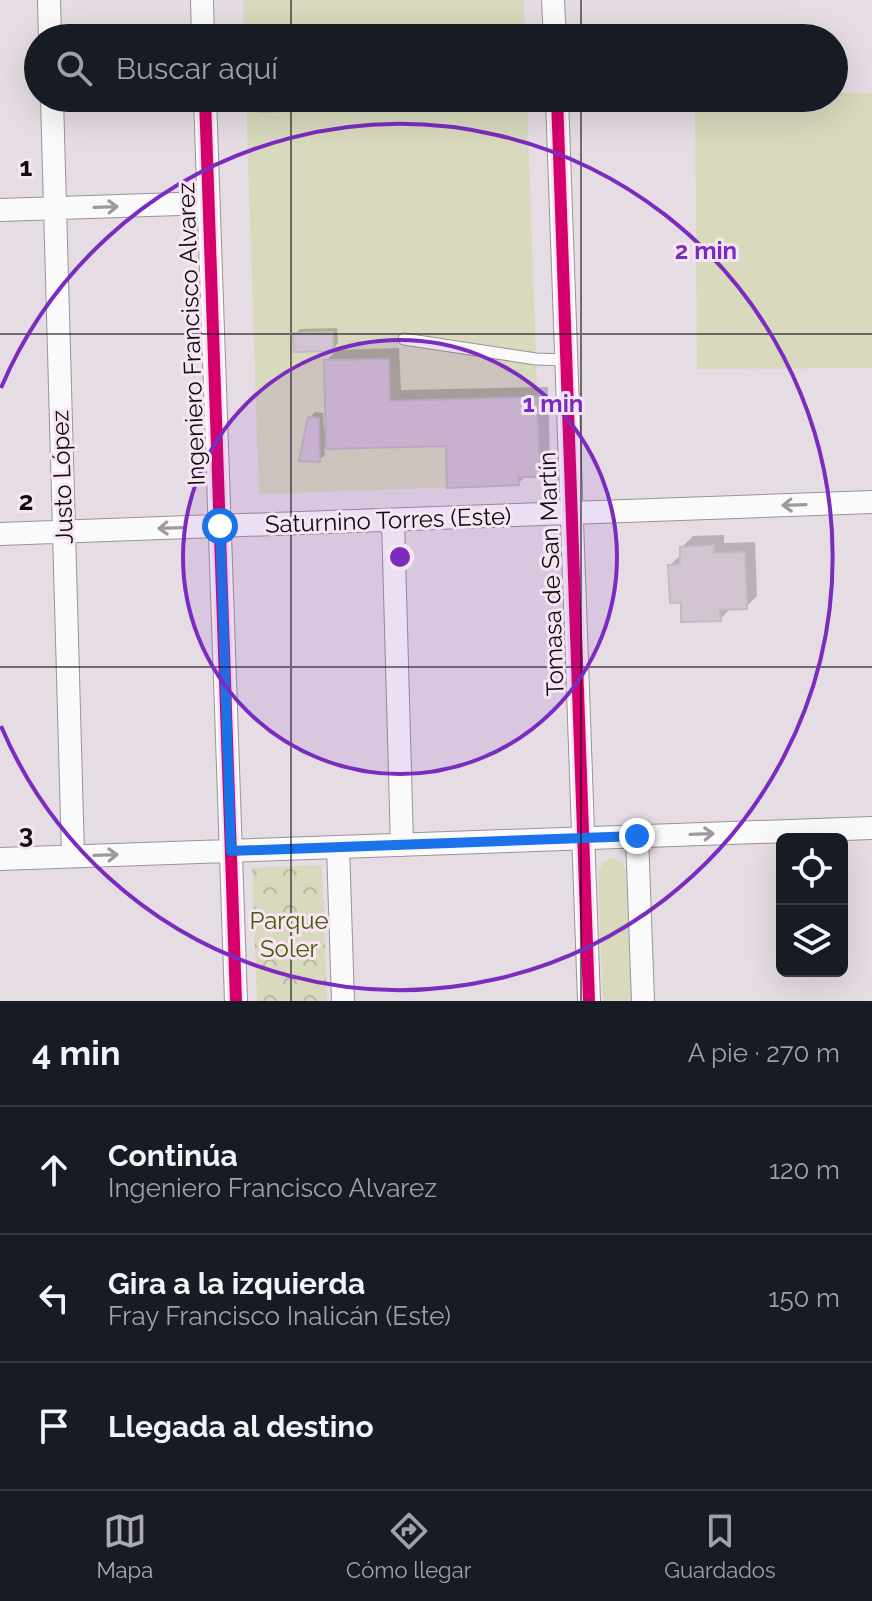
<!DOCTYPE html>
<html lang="es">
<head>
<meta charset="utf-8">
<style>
	body { margin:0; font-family:Raleway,sans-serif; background:#242831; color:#f1f3f6 }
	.controls { position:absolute; right:24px; bottom:24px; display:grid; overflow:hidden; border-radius:12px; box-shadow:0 8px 32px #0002 }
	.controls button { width:72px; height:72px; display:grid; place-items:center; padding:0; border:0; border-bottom:2px solid #363941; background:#171b24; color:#f1f3f6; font:40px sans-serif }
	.stop { position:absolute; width:24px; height:24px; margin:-18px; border:6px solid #1a73e8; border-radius:50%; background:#fff }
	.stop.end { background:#1a73e8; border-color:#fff; box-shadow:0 2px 8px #0008 }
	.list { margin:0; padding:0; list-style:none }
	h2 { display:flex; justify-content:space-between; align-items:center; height:104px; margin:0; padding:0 32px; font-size:34px }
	h2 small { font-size:26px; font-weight:400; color:#9ea1a6 }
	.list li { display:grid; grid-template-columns:52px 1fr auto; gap:24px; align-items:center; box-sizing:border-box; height:128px; padding:0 32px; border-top:2px solid #363941 }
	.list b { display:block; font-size:30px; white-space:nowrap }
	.list p { margin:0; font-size:26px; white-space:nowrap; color:#9ea1a6 }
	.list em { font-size:26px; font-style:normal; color:#9ea1a6 }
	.icon { flex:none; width:44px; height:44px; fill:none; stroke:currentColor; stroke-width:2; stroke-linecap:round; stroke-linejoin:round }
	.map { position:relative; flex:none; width:872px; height:1001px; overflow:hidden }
	.search { position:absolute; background:#171b24; box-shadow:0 8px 32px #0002; left:24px; right:24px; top:24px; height:88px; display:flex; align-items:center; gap:20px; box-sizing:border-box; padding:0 28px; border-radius:44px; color:#9ea1a6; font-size:30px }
	.sheet { height:488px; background:#171b24 }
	nav { display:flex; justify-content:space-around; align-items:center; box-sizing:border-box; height:112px; border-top:2px solid #363941; background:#171b24; font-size:22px; color:#9ea1a6 }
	nav a { display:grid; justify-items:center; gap:4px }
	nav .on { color:#aeabb0 }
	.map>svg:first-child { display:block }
	.green { fill:#d8d9bd }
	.park { fill:url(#park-crowns) }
	.shadow { fill:#0003 }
	.building { fill:#d3c4d1; stroke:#c2bbc1; stroke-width:2 }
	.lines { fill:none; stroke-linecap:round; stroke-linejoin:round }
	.lane-casing { stroke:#9a9399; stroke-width:13 }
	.street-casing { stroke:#9a9399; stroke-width:24 }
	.lane { stroke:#fbfafb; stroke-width:11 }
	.street { stroke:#fbfafb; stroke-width:22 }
	.cycleway-casing { stroke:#f6e6f4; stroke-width:17 }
	.cycleway { stroke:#d6006c; stroke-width:12 }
	.oneway { stroke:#9d9a9d }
	.route { stroke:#1a73e8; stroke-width:10 }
	.grid { fill:none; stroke:#100b0f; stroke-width:2; stroke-opacity:0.55 }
	.ring { fill:none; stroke:#7b2cbf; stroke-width:4 }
	.labels { text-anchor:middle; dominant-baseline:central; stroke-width:6; stroke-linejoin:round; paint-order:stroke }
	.street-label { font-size:24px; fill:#100b0f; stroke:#f6e6f4 }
	.park-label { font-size:24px; fill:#505803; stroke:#f6e6f4 }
	.grid-label { font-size:26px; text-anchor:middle; font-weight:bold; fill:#100b0f; stroke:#f6e6f4; stroke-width:6; stroke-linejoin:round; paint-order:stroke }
	.centre { fill:#7b2cbf; stroke:#f6e6f4; stroke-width:4 }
	.ring-label { font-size:24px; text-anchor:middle; font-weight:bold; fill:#7b2cbf; stroke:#f6e6f4; stroke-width:6; stroke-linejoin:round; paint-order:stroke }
</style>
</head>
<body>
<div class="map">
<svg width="872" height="1001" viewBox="0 0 872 1001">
	<defs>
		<pattern id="park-crowns" width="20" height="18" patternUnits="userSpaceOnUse" patternTransform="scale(2)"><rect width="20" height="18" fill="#d8d9bd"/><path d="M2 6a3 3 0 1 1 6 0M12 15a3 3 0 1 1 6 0" fill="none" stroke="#b8b9a1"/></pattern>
	</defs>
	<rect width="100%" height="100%" fill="#e6dce4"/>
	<path class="green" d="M 243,0 L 524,0 L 525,38 L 244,38 Z
		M 834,93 L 872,93 L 872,368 L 697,369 L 695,98 L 834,98 Z
		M 246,98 L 527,98 L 540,477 L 519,477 L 519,485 L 259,494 Z
		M 613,858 L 622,862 L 626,872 L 631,1001 L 603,1001 L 598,872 L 603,862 Z"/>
	<path class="park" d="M 322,865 L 327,1001 L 257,1001 L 252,868 Z"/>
	<path class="shadow" d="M 261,98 L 286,98 L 286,104 L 280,109 Z
		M 337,328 L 338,343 L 333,349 L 295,334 L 300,329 Z
		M 399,348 L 401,390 L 548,387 L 550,464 L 539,475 L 526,475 L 518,484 L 448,444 L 324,447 L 325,455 L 319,460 L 310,418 L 315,412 L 323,413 L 324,429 L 328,429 L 326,361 L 337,350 Z
		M 724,535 L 724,543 L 755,542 L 757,596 L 746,607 L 732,607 L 720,619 L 683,601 L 670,565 L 682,554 L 682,547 L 693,536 Z"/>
	<path class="building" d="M 259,98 L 281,98 L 281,111 L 259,112 Z
		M 333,332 L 333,351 L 294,352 L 293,333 Z
		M 389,359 L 390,401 L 537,397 L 540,477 L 518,477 L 519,485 L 447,488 L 446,446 L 326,449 L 324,360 Z
		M 308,417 L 319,418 L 320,462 L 299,461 Z
		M 714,545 L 714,553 L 745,552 L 747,609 L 720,610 L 721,621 L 681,622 L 681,603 L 670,603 L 668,565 L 680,564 L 680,547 Z"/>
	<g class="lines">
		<defs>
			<path id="lane" d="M 404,339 L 536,359 L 566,360"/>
			<path id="street" d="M 49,0 L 50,38
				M 202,0 L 203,38
				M 553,0 L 555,38
				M 52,98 L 73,856
				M 205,98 L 236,1001
				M 557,98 L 589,1001
				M 0,210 L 209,203
				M 393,520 L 402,845
				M 0,534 L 872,502
				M 637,836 L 643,1001
				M 338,847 L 343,1001
				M 0,859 L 872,828"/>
		</defs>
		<use href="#lane" class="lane-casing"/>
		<use href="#street" class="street-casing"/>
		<use href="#lane" class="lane"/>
		<use href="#street" class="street"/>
		<defs>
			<path id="cycleway" d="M 205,98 L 236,1001
				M 557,98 L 589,1001"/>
		</defs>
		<use href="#cycleway" class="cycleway-casing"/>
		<use href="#cycleway" class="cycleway"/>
	</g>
	<defs><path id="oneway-shaft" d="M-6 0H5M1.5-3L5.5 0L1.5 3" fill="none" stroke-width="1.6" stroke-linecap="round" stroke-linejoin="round" transform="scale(2)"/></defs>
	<g class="oneway">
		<use href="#oneway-shaft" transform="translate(106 207) rotate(-2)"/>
		<use href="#oneway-shaft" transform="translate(794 505) rotate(178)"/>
		<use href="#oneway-shaft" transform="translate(170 528) rotate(178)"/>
		<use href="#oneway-shaft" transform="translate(702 834) rotate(-2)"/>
		<use href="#oneway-shaft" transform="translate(106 855) rotate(-2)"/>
	</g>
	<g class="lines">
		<path class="route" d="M 220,526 L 231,851 L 637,836"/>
	</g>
	<path class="grid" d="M 291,0 L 291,38M 581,0 L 581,38M 291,98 L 291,1001M 581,98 L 581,1001M 0,334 L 872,334M 0,667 L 872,667"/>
	<circle cx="400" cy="557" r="217" fill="#7b2cbf" fill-opacity=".12"/>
	<g class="ring">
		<circle cx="400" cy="557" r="217"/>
		<path d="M1 388A433 433 0 1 1 1 726"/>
	</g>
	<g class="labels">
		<g class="street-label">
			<text transform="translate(191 334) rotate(-92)">Ingeniero Francisco Alvarez</text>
			<text transform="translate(62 477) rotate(-92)">Justo López</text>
			<text transform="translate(388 520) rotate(-2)">Saturnino Torres (Este)</text>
			<text transform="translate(551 574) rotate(-92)">Tomasa de San Martín</text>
		</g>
		<g class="park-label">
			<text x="289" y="920">Parque<tspan x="289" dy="28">Soler</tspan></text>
		</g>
	</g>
	<g class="grid-label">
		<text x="26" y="176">1</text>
		<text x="26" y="510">2</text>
		<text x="26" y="843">3</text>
	</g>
	<circle cx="400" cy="557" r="12" class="centre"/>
	<g class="ring-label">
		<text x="706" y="259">2 min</text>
		<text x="553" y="412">1 min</text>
	</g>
</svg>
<div class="controls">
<button><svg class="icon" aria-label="locate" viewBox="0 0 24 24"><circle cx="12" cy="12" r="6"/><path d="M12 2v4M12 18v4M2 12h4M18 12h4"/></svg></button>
<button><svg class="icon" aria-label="layers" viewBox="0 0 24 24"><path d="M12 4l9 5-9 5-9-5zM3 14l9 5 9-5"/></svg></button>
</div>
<div class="stop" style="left:220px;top:526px"></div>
<div class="stop end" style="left:637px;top:836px"></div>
<div class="search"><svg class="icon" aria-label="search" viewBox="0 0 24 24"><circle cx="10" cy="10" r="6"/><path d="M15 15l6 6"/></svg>Buscar aquí</div>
</div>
<section class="sheet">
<h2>4 min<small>A pie · 270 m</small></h2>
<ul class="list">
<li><svg class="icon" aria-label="ahead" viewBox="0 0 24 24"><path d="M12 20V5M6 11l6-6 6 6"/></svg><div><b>Continúa</b><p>Ingeniero Francisco Alvarez</p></div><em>120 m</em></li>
<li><svg class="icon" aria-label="left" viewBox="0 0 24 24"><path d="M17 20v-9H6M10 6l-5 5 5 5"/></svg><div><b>Gira a la izquierda</b><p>Fray Francisco Inalicán (Este)</p></div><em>150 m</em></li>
<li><svg class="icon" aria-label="arrive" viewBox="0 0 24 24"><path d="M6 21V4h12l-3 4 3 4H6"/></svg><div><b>Llegada al destino</b></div></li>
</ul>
</section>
<nav>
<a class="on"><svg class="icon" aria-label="map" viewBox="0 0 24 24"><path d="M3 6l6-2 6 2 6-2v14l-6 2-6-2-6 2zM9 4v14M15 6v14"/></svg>Mapa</a>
<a><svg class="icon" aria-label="directions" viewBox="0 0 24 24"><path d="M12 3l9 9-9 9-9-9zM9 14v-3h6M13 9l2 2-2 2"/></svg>Cómo llegar</a>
<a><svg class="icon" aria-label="saved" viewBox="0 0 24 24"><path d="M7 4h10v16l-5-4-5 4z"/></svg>Guardados</a>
</nav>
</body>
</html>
